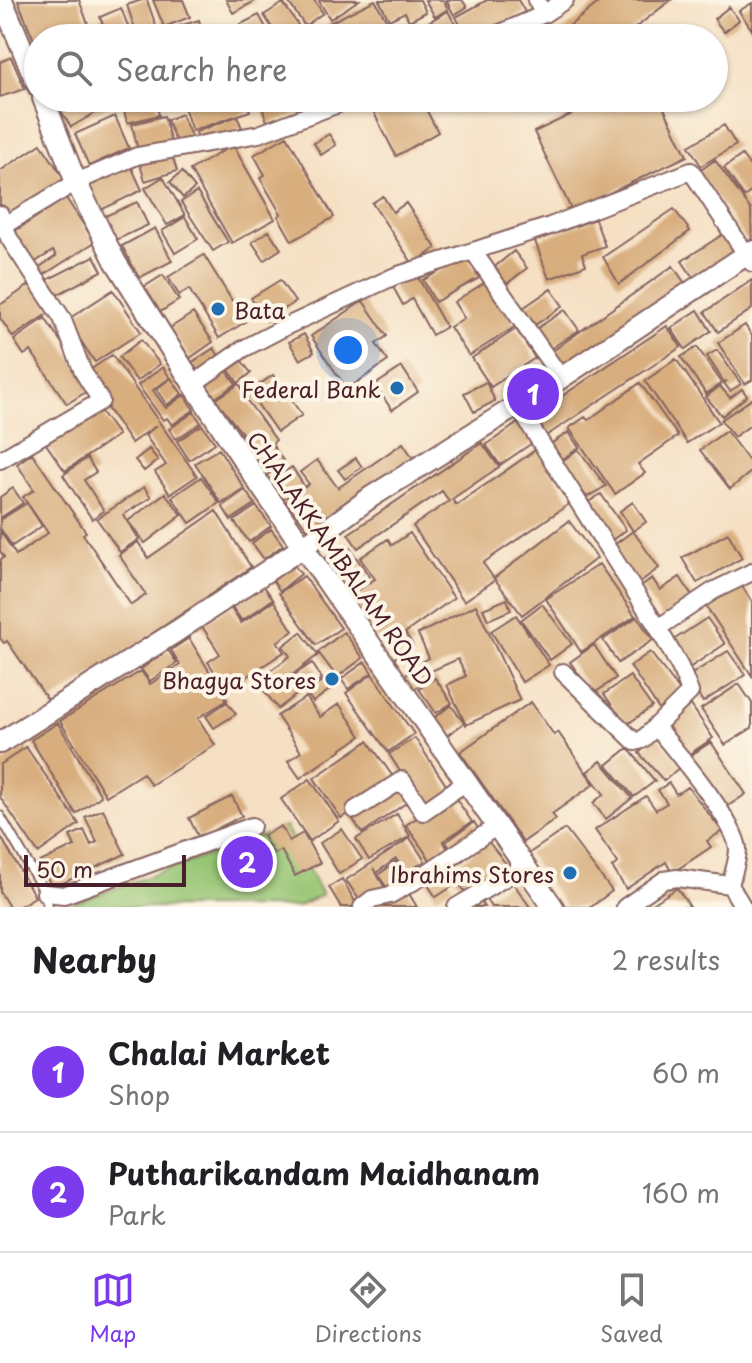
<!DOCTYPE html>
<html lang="en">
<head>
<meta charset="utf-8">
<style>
	body { margin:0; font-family:"Playpen Sans",sans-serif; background:#f2f2f2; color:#202124 }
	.scale { position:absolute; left:24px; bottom:20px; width:162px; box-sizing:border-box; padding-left:8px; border:4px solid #4a1f2b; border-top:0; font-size:22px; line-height:28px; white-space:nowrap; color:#4a1f2b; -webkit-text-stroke:6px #fcf5e5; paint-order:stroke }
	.you { position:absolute; left:348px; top:350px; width:28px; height:28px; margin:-20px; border:6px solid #fff; border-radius:50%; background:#1a73e8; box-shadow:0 0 0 12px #1a73e833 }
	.badge { display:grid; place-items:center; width:52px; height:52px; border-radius:50%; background:#7c3aed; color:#fff; font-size:26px; font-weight:700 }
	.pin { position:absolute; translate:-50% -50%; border:4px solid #fff; box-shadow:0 2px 8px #0006 }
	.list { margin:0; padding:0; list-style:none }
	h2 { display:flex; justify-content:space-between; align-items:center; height:104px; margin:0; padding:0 32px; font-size:34px }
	h2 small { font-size:26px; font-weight:400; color:#757577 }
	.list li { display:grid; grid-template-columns:52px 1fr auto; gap:24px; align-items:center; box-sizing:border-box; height:120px; padding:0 32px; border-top:2px solid #e0e0e0 }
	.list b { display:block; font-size:30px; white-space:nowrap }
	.list p { margin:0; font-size:26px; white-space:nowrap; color:#757577 }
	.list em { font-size:26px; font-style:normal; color:#757577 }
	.icon { flex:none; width:44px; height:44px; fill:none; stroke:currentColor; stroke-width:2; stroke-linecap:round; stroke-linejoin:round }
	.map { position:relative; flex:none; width:752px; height:907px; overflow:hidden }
	.search { position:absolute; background:#fff; box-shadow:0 2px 6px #0004; left:24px; right:24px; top:24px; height:88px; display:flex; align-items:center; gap:20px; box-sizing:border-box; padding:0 28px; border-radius:44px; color:#757577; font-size:30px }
	.sheet { height:344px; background:#fff }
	nav { display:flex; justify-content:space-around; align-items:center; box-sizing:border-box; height:112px; border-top:2px solid #e0e0e0; background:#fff; font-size:22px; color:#757577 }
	nav a { display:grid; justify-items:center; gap:4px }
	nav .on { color:#7c3aed }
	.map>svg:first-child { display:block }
	.green { fill:#98c675; stroke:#717250; stroke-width:2 }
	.building { fill:#d8ae7e }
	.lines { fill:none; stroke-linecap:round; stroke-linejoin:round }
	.service-casing { stroke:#866361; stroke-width:12 }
	.minor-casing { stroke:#866361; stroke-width:20 }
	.tertiary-casing { stroke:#866361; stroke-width:24 }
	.service { stroke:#fff; stroke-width:8 }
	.minor { stroke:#fff; stroke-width:16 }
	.tertiary { stroke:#fff; stroke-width:20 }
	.poi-dot { fill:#1f6fb2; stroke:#fcf5e5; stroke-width:3 }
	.labels { text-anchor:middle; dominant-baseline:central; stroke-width:8; stroke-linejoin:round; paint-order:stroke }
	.poi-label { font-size:22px; fill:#4a1f2b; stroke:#fcf5e5; text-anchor:end }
	.street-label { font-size:22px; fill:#4a1f2b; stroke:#fcf5e5 }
</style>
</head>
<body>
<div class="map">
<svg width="752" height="907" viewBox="0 0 752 907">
	<rect width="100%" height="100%" fill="#fcf5e5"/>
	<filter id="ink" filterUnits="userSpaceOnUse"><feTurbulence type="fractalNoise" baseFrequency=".0125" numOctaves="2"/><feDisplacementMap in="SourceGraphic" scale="16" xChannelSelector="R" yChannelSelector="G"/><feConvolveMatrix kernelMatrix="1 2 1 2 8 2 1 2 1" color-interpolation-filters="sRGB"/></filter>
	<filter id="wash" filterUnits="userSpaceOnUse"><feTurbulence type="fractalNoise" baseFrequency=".006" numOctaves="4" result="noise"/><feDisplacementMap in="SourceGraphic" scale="32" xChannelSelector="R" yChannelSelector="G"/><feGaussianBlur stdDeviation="1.8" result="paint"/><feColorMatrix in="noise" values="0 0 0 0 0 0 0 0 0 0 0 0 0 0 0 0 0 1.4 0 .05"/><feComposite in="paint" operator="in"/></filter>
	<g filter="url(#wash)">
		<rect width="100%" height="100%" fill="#f5e0c4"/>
		<path class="green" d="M 286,827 L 322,895 L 297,907 L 64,907 Z"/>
		<g id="blocks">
			<path class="building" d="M 21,0 L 79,0 L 88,24 L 58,38 L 38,38 L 38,50 L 18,1 Z
				M 142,0 L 147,0 L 156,26 L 136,32 L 127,5 Z
				M 153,0 L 183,0 L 190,17 L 164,27 Z
				M 226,0 L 257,0 L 233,13 Z
				M 287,0 L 314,0 L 323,13 L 305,26 Z
				M 321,0 L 359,0 L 330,19 L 319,1 Z
				M 375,0 L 393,32 L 412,22 L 421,38 L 334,38 L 327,24 Z
				M 379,0 L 420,0 L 426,12 L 409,21 L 405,12 L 389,20 Z
				M 425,0 L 443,0 L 448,9 L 435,17 Z
				M 446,0 L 462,0 L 467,7 L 454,15 Z
				M 487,0 L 518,0 L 525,12 L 476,38 L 467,38 L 456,17 Z
				M 602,0 L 671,0 L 622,38 L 554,38 Z
				M 283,3 L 307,38 L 287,38 L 280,27 L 274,31 L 264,15 Z
				M 752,3 L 752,30 L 739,11 Z
				M 729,7 L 739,20 L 724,32 L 714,19 Z
				M 121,8 L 131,34 L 121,38 L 108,38 L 100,17 Z
				M 448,11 L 455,24 L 448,28 L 454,38 L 426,38 L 420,27 Z
				M 259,15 L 269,33 L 259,38 L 241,38 L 235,27 Z
				M 199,20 L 204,38 L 169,38 L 167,30 Z
				M 11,57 L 25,89 L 0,97 L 0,62 Z
				M 53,98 L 109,98 L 112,103 L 71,127 Z
				M 121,98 L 155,98 L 159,115 L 127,123 Z
				M 181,98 L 206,98 L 208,104 L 225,98 L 245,98 L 250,111 L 192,131 Z
				M 310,98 L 313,108 L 268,124 L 259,99 Z
				M 406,98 L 420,98 L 438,132 L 396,156 L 374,113 Z
				M 517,98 L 546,98 L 528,112 Z
				M 606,98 L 610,98 L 617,111 L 645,98 L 659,98 L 687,156 L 572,211 L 534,132 Z
				M 181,114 L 193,140 L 178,147 L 167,120 Z
				M 115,116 L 129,148 L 89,166 L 75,134 Z
				M 164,116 L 171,143 L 138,151 L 132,124 Z
				M 237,116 L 242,128 L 200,145 L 196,132 Z
				M 724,125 L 736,145 L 701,166 L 689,146 Z
				M 329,134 L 336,145 L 321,155 L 314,143 Z
				M 287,136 L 334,217 L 292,241 L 278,216 L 281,214 L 260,178 L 265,175 L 254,155 Z
				M 41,144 L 65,180 L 7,217 L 0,206 L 0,171 Z
				M 233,145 L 275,219 L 232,243 L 190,170 Z
				M 171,152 L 177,171 L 145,181 L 139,161 Z
				M 742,155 L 752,169 L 752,191 L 744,197 L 724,168 Z
				M 715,160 L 751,210 L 752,248 L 698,172 Z
				M 131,166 L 142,190 L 101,210 L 89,185 Z
				M 182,172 L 195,188 L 183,198 L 170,182 Z
				M 163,177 L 185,215 L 167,225 L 145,188 Z
				M 197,192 L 228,242 L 213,251 L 181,202 Z
				M 383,196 L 393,212 L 406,203 L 436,248 L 413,264 L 372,203 Z
				M 66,198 L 95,242 L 42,276 L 37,269 L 56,256 L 53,251 L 32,264 L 12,233 Z
				M 137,202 L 148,225 L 114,241 L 103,217 Z
				M 674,209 L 690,231 L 619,284 L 603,257 Z
				M 185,217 L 198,239 L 175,253 L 162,231 Z
				M 595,219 L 605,246 L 582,254 L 586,265 L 549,279 L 535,241 Z
				M 155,228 L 172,261 L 139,278 L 122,246 Z
				M 269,231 L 281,249 L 264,260 L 252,242 Z
				M 725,233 L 739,254 L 696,282 L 682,261 Z
				M 514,251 L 527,268 L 504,286 L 491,270 Z
				M 204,255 L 245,322 L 219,338 L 189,289 L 179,295 L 168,277 Z
				M 94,256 L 102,271 L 55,296 L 47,280 Z
				M 467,256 L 479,278 L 435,302 L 423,280 Z
				M 673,266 L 686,285 L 561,373 L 548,354 Z
				M 416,274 L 446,327 L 432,335 L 412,299 L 403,305 L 393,287 Z
				M 163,275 L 179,300 L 160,312 L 144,287 Z
				M 280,280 L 295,302 L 266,321 L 251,298 Z
				M 752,280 L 752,309 L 718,332 L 705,312 Z
				M 487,281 L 516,326 L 469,356 L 450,327 L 464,318 L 454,302 Z
				M 34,282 L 53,310 L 13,337 L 0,318 L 0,305 Z
				M 551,289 L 563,306 L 529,329 L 517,312 Z
				M 113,290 L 141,332 L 95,362 L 67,320 Z
				M 363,301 L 387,336 L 376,344 L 388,361 L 347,389 L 311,336 Z
				M 565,310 L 579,330 L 547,351 L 533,331 Z
				M 698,310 L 711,331 L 685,349 L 671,328 Z
				M 193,313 L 213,342 L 190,358 L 170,328 Z
				M 45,318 L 92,388 L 67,404 L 31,351 L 24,355 L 14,340 Z
				M 745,325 L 752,336 L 752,380 L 745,384 L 718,343 Z
				M 667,326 L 681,347 L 546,436 L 532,416 Z
				M 516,329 L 535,358 L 491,387 L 472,358 Z
				M 304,334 L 314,352 L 300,360 L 289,342 Z
				M 141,340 L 160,364 L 137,381 L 119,357 Z
				M 697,347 L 722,383 L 706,394 L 681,357 Z
				M 214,348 L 221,359 L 198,374 L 191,363 Z
				M 717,350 L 741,384 L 730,391 L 724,383 L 727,381 L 724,382 L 707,356 Z
				M 112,355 L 197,476 L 170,494 L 155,472 L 166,465 L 145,435 L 156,426 L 131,443 L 84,374 Z
				M 676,359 L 719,422 L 687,443 L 645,381 Z
				M 242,361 L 251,373 L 238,383 L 229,370 Z
				M 163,367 L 170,378 L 153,390 L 166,408 L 184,395 L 194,410 L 172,425 L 167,418 L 163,420 L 138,385 Z
				M 402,367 L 418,392 L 392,410 L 375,385 Z
				M 227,371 L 236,384 L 214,399 L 205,386 Z
				M 273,375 L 302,415 L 277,432 L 249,392 Z
				M 171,378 L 182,394 L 167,405 L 156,389 Z
				M 486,382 L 495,401 L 474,412 L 464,393 Z
				M 640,383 L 678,436 L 638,464 L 645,473 L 615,494 L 569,428 L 585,417 L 588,420 Z
				M 239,384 L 248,398 L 246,399 L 276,440 L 272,444 L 284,462 L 264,477 L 251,460 L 255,457 L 239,435 L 242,433 L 215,400 Z
				M 720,386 L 730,398 L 742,389 L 747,396 L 722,416 L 706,397 Z
				M 752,399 L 752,424 L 734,437 L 721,420 Z
				M 98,408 L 118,435 L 65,471 L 46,444 Z
				M 194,412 L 201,423 L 176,439 L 169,429 Z
				M 521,421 L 535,441 L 500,465 L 486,445 Z
				M 202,425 L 215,443 L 189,460 L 177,441 Z
				M 726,431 L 752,465 L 752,471 L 730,489 L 700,450 Z
				M 569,432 L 579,448 L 557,463 L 546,447 Z
				M 403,443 L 415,461 L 351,505 L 348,500 L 308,530 L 286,501 L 309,484 L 300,472 L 317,460 L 338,488 Z
				M 482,443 L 499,467 L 452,499 L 456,505 L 537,449 L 572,502 L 483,563 L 495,580 L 464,601 L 413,526 L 449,501 L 442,491 L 358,548 L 348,534 Z
				M 149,449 L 158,460 L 144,471 L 135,460 Z
				M 219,449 L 244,488 L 221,503 L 195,463 Z
				M 578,449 L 606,486 L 587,497 L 560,463 Z
				M 32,453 L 86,532 L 83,534 L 131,605 L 146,595 L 119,555 L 138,542 L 148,558 L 216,511 L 251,567 L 50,703 L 7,641 L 4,643 L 0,638 L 0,560 L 4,557 L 0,551 L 0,531 L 16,555 L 48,533 L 23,497 L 34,490 L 17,464 Z
				M 87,458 L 96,472 L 84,480 L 104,511 L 92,519 L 63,475 Z
				M 356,458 L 362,467 L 345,479 L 338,470 Z
				M 292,467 L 304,486 L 282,500 L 270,482 Z
				M 201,477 L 219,503 L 190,523 L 172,497 Z
				M 144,487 L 151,497 L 123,515 L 139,539 L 120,552 L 97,519 Z
				M 13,488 L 23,503 L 0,518 L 0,497 Z
				M 245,490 L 255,504 L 231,520 L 222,506 Z
				M 165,493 L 182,515 L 145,543 L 128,521 Z
				M 601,494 L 626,530 L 609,542 L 584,505 Z
				M 633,502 L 646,522 L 633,531 L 620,511 Z
				M 27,503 L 42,526 L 12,546 L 0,528 L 0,520 Z
				M 256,506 L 271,526 L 249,542 L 234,521 Z
				M 569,521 L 597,558 L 522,615 L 494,578 Z
				M 271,529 L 283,545 L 264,559 L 252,543 Z
				M 633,531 L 659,568 L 637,584 L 611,547 Z
				M 410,533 L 454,598 L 405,633 L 413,645 L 392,660 L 348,596 L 375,579 L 360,558 L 388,539 L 392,545 Z
				M 728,533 L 742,558 L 697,583 L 682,558 Z
				M 347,544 L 369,576 L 346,591 L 324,559 Z
				M 293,564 L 301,574 L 280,591 L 273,581 Z
				M 599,564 L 635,616 L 581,652 L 546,599 Z
				M 304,576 L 341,628 L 316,645 L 279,593 Z
				M 680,577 L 693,597 L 662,618 L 641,586 L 652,578 L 660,590 Z
				M 740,583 L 752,602 L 752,676 L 706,606 Z
				M 263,585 L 273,599 L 242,621 L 232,607 Z
				M 507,599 L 511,610 L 488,620 L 483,609 Z
				M 274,601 L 293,631 L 277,642 L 284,652 L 227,690 L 208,662 L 220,654 L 201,625 L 230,607 L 241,623 Z
				M 542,604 L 572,644 L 550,660 L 521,620 Z
				M 476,605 L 520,700 L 466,725 L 447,685 L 466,676 L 458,659 L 429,672 L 423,661 L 429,658 L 418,634 Z
				M 516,615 L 549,665 L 522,682 L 491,631 Z
				M 637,617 L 653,640 L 618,663 L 603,640 Z
				M 707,618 L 725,644 L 689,668 L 672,641 Z
				M 301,632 L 318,655 L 291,676 L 302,690 L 278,709 L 257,681 L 290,656 L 283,646 Z
				M 344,632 L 363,658 L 337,677 L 318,652 Z
				M 189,638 L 227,700 L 198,718 L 215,745 L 151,785 L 143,773 L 106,796 L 60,721 L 141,671 L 150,684 L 180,665 L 171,650 Z
				M 594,645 L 616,678 L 593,694 L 570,662 Z
				M 168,650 L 177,663 L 150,681 L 141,669 Z
				M 728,651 L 745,675 L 703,702 L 687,677 Z
				M 650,652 L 683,695 L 660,711 L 630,666 Z
				M 365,662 L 372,673 L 348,689 L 341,679 Z
				M 312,663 L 322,679 L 304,690 L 294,675 Z
				M 420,665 L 429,679 L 413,690 L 404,676 Z
				M 372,674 L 414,734 L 388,752 L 346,693 Z
				M 630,676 L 652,707 L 626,725 L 604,694 Z
				M 435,678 L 452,703 L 436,713 L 419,689 Z
				M 326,679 L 332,688 L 313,702 L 306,693 Z
				M 739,684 L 752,703 L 752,728 L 725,745 L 701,709 Z
				M 306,697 L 320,717 L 339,704 L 361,736 L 300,778 L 288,761 L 301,752 L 277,716 Z
				M 227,702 L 236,714 L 214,728 L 206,716 Z
				M 531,702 L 554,735 L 558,732 L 594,784 L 552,814 L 556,819 L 523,842 L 460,752 Z
				M 451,705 L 464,723 L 442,739 L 429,722 Z
				M 691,705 L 713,738 L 688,755 L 666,723 Z
				M 58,723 L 101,796 L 76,814 L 31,740 Z
				M 657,736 L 682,765 L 664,781 L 639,753 Z
				M 415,738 L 450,791 L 424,809 L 389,754 Z
				M 368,741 L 396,781 L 341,818 L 314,778 Z
				M 711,742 L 746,794 L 722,810 L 687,758 Z
				M 26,747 L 79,824 L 38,853 L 0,797 L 0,765 Z
				M 628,748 L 655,781 L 634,797 L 607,765 Z
				M 601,761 L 632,798 L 606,819 L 593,803 L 604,794 L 587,772 Z
				M 310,779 L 339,821 L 310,841 L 281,799 Z
				M 401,781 L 412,799 L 362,833 L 350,815 Z
				M 669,783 L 676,794 L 688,787 L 722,831 L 707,841 L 711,847 L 672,873 L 666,862 L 626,889 L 612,867 L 618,863 L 595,830 L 646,796 L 656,810 L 667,803 L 658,790 Z
				M 453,794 L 472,822 L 443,841 L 448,849 L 431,861 L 406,825 Z
				M 232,796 L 242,816 L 199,838 L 189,818 Z
				M 103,809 L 125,854 L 52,888 L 40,862 L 75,846 L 70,836 L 84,830 L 91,845 L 97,842 L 85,817 Z
				M 397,814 L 410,836 L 369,860 L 356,839 Z
				M 474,822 L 480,832 L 452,851 L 446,842 Z
				M 281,826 L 289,841 L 303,833 L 320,863 L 295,876 L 281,850 L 274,854 L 263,836 Z
				M 342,829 L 362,859 L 339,874 L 320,843 Z
				M 565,829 L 612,891 L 591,907 L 566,907 L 528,854 Z
				M 0,835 L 35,897 L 18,907 L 9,907 L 0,892 Z
				M 410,838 L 425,861 L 406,873 L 396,859 L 376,873 L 373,868 L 385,888 L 362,904 L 346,880 Z
				M 488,841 L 510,869 L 476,895 L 484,907 L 460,907 L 471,899 L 449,871 Z
				M 396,862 L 409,881 L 391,894 L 378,875 Z
				M 441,868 L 453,886 L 436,897 L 424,879 Z
				M 342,879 L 357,905 L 354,907 L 341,907 L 329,887 Z
				M 511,880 L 530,907 L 491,907 L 485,898 Z
				M 405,887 L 417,907 L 381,907 L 379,903 Z
				M 677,888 L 690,907 L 648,907 Z"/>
		</g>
	</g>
	<g filter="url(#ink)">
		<use href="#blocks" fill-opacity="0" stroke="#866361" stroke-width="2"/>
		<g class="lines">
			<defs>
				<path id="service" d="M 0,816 L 45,893 L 48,907"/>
				<path id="minor" d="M 536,0 L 544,14 L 565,0
					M 489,38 L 544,14
					M 0,214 L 9,238 L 62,318 L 83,372 L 101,401 L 0,460
					M 0,228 L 76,182 L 137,156 L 259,134 L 354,98
					M 473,251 L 550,226 L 691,171 L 752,263
					M 193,384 L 243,349 L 287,326 L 395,276 L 473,251 L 561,378
					M 517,405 L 658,628
					M 563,672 L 635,742 L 642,740 L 690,692 L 680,667 L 658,628 L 713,591 L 752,572
					M 655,726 C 675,750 735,820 738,849 C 738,860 733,874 730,885
					M 355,810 L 402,780 L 423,812 L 466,782
					M 45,893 L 64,895 L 252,826
					M 362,907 L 372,899 L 390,895 L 413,882 L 497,826
					M 456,907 L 525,866
					M 625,907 L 664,880 L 677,878 L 730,885 L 743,907"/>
				<path id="tertiary" d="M 2,0 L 38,86
					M 43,98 L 76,182 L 115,261 L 193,384 L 262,488 L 553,907
					M 0,743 L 177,631 L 303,547 L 371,497 L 561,378 L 752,251"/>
			</defs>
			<use href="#service" class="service-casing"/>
			<use href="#minor" class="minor-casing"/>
			<use href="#tertiary" class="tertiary-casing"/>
			<use href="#service" class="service"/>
			<use href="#minor" class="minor"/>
			<use href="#tertiary" class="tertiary"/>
		</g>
	</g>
	<g class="poi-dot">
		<circle cx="218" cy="309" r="8"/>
		<circle cx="397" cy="388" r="8"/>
		<circle cx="332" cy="679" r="8"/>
		<circle cx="570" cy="873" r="8"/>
	</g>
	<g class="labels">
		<g class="poi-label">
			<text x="234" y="309" text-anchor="start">Bata</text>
			<text x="381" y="388">Federal Bank</text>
			<text x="316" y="679">Bhagya Stores</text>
			<text x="554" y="873">Ibrahims Stores</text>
		</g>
		<g class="street-label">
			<text transform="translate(341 558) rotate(55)">CHALAKKAMBALAM ROAD</text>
		</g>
	</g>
</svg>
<div class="scale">50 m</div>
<div class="you"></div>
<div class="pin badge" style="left:533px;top:394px">1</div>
<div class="pin badge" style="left:247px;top:862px">2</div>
<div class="search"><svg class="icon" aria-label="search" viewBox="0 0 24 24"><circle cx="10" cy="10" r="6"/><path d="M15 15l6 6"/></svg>Search here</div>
</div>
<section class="sheet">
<h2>Nearby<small>2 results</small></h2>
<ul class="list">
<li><span class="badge">1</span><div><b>Chalai Market</b><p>Shop</p></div><em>60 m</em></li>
<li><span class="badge">2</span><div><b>Putharikandam Maidhanam</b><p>Park</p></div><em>160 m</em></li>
</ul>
</section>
<nav>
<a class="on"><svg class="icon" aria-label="map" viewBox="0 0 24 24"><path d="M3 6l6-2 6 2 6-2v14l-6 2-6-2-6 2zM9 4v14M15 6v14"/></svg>Map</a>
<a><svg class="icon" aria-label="directions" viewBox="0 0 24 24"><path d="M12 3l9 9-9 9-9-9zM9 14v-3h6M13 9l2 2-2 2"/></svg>Directions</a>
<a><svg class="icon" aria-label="saved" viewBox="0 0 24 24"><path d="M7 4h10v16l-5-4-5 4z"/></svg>Saved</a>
</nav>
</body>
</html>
